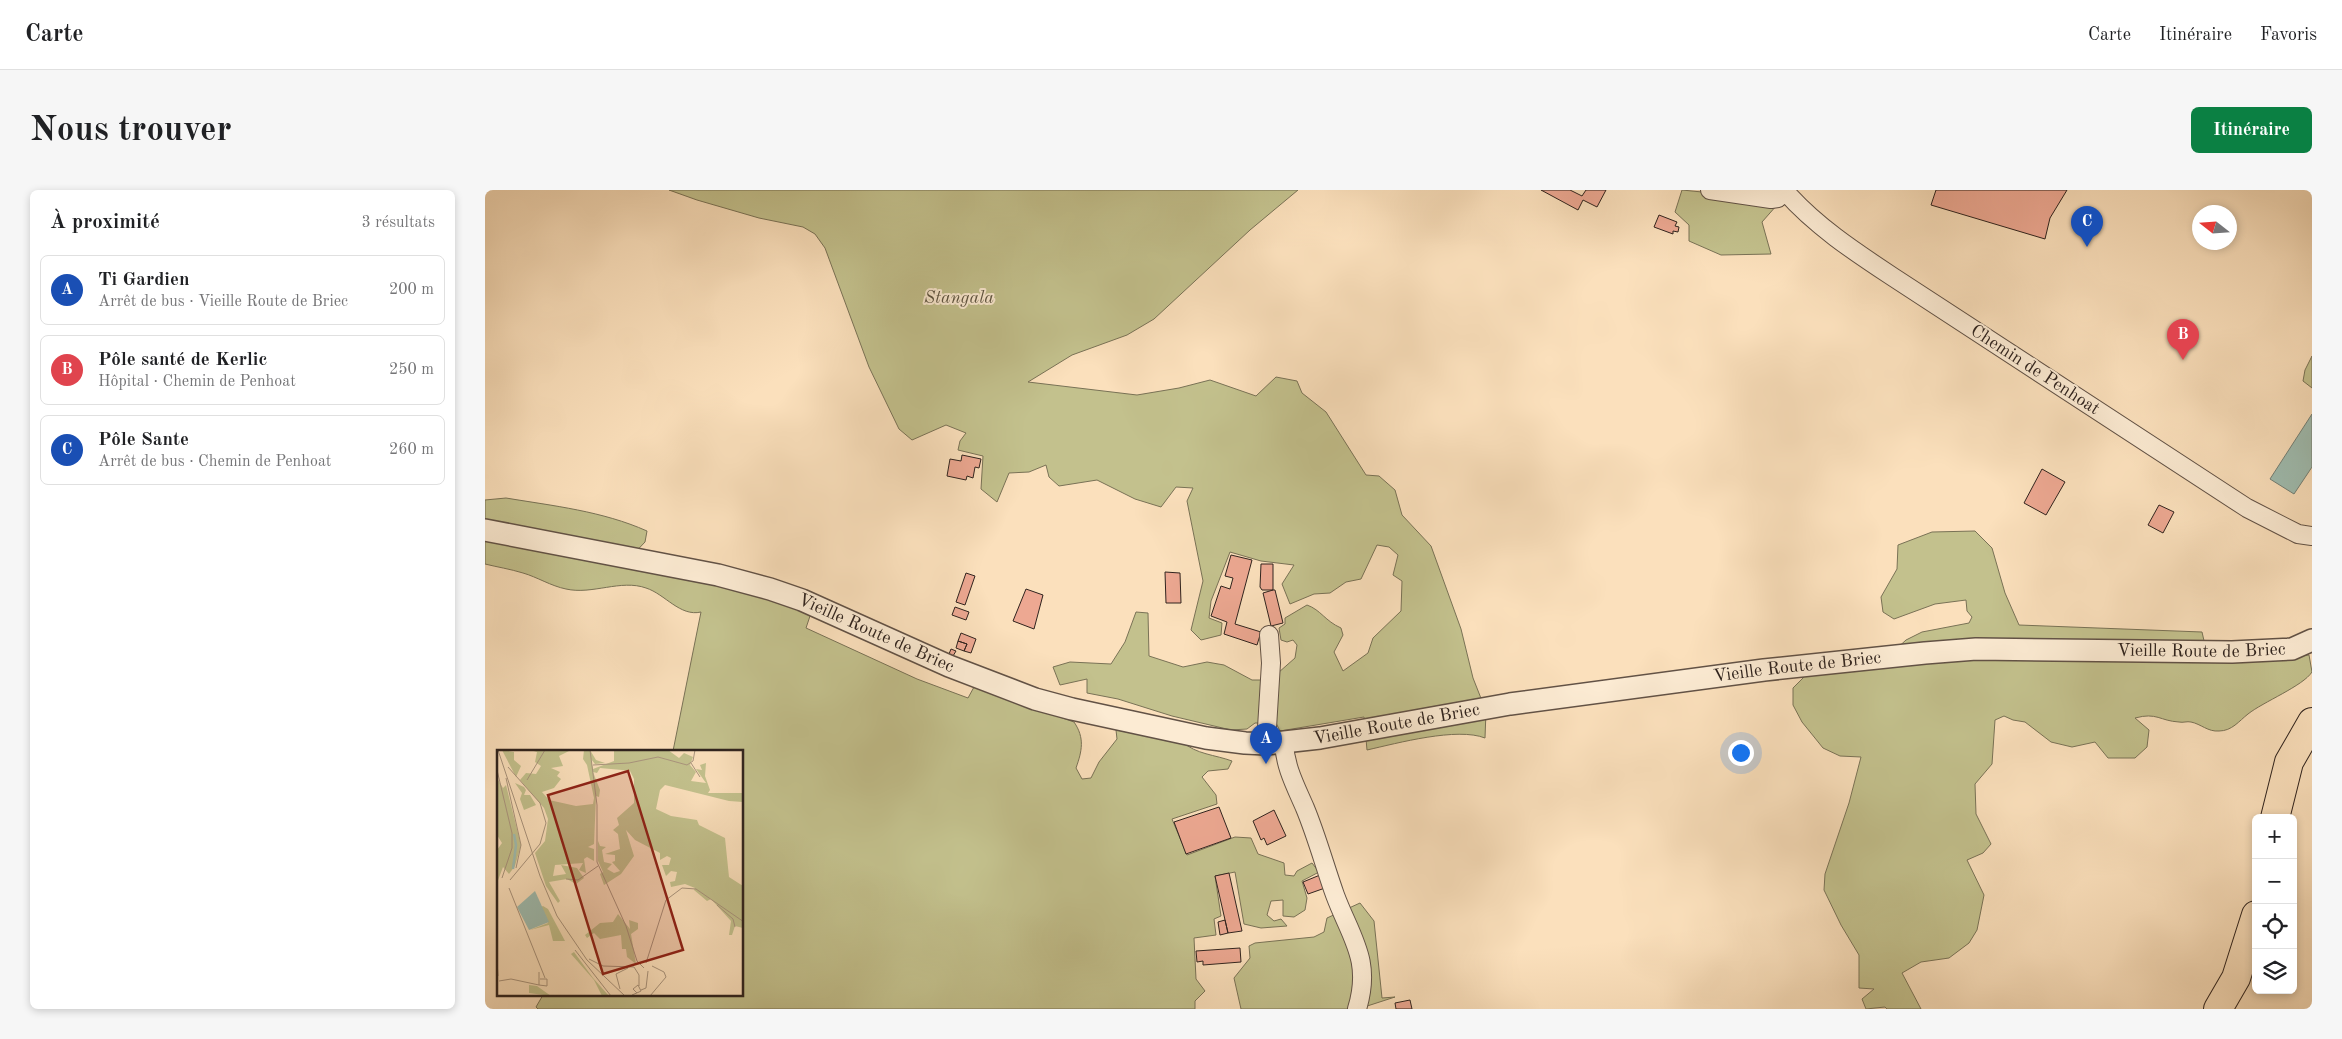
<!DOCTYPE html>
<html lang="fr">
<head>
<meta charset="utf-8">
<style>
	body { margin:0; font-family:"Old Standard TT",serif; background:#f6f6f6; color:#202124 }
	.controls { position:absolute; right:15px; bottom:15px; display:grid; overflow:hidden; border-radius:8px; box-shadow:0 2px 8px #0003 }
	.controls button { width:45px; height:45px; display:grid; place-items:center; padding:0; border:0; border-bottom:1px solid #e0e0e0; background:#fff; color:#202124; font:25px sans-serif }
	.compass { position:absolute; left:1707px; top:15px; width:45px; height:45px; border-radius:50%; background:#fff; box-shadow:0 2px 8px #0003; rotate:287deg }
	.you { position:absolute; left:1255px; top:562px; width:18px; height:18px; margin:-12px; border:4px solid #fff; border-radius:50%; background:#1a73e8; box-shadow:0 0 0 8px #1a73e833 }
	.badge { display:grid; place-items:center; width:32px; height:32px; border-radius:50%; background:#0b8043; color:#fff; font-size:16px; font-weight:700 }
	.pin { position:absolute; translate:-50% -41px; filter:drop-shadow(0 1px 2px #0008) }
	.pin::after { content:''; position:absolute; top:26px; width:18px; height:15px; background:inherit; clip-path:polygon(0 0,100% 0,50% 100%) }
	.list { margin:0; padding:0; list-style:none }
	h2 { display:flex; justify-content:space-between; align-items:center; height:65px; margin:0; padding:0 20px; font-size:21px }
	h2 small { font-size:16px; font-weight:400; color:#757577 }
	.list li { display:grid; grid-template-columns:32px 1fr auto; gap:15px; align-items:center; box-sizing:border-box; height:70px; margin:0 10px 10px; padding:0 10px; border:1px solid #e0e0e0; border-radius:8px }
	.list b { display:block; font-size:19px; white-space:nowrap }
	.list p { margin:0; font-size:16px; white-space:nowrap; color:#757577 }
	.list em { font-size:16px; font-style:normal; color:#757577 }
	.icon { flex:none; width:28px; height:28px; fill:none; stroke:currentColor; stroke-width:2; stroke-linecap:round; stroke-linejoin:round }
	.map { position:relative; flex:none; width:1827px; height:819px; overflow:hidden; border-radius:8px }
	header { display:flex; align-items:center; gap:30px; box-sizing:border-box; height:70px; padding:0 25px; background:#fff; border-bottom:1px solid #e0e0e0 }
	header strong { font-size:24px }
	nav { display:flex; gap:28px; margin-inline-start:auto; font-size:18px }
	.intro { display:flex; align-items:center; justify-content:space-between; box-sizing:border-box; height:120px; padding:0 30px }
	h1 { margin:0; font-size:35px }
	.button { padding:12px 22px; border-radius:8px; background:#0b8043; color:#fff; font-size:18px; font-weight:700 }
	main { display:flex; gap:30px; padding:0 30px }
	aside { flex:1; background:#fff; border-radius:8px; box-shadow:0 2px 8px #0003 }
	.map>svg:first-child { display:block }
	.green { fill:#c3c18d; stroke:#797256 }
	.water { fill:#9fbdb1; stroke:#727f76 }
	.building { fill:#eda892; stroke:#2f231e }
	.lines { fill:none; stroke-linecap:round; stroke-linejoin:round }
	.minor-casing { stroke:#625246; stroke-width:20 }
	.tertiary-casing { stroke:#625246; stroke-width:24 }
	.trunk-casing { stroke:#2f231e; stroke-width:30 }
	.minor { stroke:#fcebd3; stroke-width:18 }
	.tertiary { stroke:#fcebd3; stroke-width:21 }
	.trunk { stroke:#fbe0bc; stroke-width:28 }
	.labels { text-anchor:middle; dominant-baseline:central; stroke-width:4; stroke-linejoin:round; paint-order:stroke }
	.park-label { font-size:18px; font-style:italic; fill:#5b523f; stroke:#fcebd3 }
	.street-label { font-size:18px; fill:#2f231e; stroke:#fcebd3 }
	.inset-river { fill:none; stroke:#9fbdb1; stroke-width:2.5 }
	.inset-road { fill:none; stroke:#a9947d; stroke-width:1 }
	.view { fill:#8f2418; fill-opacity:0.15; stroke:#8f2418; stroke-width:2.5 }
	.inset-edge { fill:none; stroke:#2f231e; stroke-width:2.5 }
</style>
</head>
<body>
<header>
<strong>Carte</strong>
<nav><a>Carte</a><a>Itinéraire</a><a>Favoris</a></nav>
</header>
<div class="intro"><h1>Nous trouver</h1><a class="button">Itinéraire</a></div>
<main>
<aside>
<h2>À proximité<small>3 résultats</small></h2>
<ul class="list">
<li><span class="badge" style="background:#1a4fb4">A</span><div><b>Ti Gardien</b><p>Arrêt de bus · Vieille Route de Briec</p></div><em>200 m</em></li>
<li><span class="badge" style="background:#e0444e">B</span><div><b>Pôle santé de Kerlic</b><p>Hôpital · Chemin de Penhoat</p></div><em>250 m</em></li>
<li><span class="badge" style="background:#1a4fb4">C</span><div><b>Pôle Sante</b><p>Arrêt de bus · Chemin de Penhoat</p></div><em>260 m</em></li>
</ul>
</aside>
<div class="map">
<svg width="1827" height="819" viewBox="0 0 1827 819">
	<rect width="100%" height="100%" fill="#fbe0bc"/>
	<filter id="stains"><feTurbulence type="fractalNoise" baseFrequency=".004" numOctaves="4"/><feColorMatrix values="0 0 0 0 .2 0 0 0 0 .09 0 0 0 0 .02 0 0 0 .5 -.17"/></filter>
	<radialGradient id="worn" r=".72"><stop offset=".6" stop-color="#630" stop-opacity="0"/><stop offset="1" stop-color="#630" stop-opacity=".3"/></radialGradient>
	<path class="green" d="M 184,0 L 813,0 L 765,40 L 669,129 L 642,145 L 587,165 L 543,192 L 652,205 L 694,198 L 725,190 L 771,206 L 791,187 L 812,191 L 817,203 L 841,222 L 881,285 L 894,286 L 910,300 L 917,325 L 946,356 L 976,439 L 988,488 L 1001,521 L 1000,548 C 972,537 913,553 882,560 L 879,527 L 795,541 L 791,533 L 770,533 L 762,539 L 746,540 L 687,526 L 633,509 L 602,503 L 602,489 L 575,495 L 568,477 L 585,472 L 626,474 L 640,452 L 651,422 L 663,423 L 664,466 L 698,477 L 722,472 L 739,475 L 767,490 L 785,490 L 810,468 L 812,455 L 808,450 L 802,452 L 796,450 L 794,438 L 800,434 L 800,428 L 822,415 C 836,420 840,431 856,438 L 858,445 L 849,462 L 858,481 L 883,463 L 888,448 L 916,421 L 917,391 L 908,385 L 913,365 L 904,357 L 892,355 L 876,389 L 861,392 L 845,403 L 829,404 L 805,414 L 797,394 L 809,375 L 776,371 L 745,362 L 726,411 L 724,428 L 737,433 L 736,445 L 716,450 L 706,440 L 718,391 L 702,311 L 708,298 L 691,297 L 676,317 L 650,309 L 612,290 L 574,296 L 564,287 L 561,275 L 544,282 L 524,283 L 512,312 L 496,299 L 498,266 L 473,260 L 475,251 L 481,243 L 461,235 L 427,250 L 414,239 L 384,177 L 340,58 L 330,44 L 318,37 L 274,28 L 212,10 Z
		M 1197,0 L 1237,4 L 1292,15 L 1277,32 L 1286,64 L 1236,65 L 1204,51 L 1204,35 L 1190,22 Z
		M 1827,166 L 1827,198 L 1818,191 L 1820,180 Z
		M 21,308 C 69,316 117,321 162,341 L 160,352 L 141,372 L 241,390 L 326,423 L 321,438 L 432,489 L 483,508 L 489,497 L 589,532 C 600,548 597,561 591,578 L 597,589 L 606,588 L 614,572 L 632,549 L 631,540 L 698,552 C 710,564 731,565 747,571 L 743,579 L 723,581 L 717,587 L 731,605 L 732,614 L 687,629 L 702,665 L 750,647 L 766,648 L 773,664 L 799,673 L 800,685 L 809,686 L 812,681 L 827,673 L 834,682 L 817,691 L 822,708 L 820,720 L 809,727 L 798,726 L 798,710 L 786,711 L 782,725 L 789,731 L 796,729 L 802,736 L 776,738 L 759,734 L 750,682 L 730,686 L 736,726 L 729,729 L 731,745 L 709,748 L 711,789 L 720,801 L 710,811 L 710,819 L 53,819 L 51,817 L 58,805 L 258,805 L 258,562 L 188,561 L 216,422 C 195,427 180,404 161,398 C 136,389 107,405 81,399 C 66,396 52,387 38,383 C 25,379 12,377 0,374 L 0,310 Z
		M 1490,341 L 1507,358 L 1520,403 L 1534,435 L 1717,442 L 1723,468 L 1824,465 L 1827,482 C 1818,496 1778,512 1763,524 C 1754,531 1747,541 1734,541 C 1723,542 1716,534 1706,532 C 1702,531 1698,533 1694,532 C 1675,531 1672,522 1650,528 L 1664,540 L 1662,557 L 1650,568 L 1623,568 L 1610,552 L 1587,557 L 1566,552 L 1540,532 L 1528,530 L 1519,526 L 1510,530 L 1507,574 L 1490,594 L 1491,624 L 1506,654 L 1498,663 L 1482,670 L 1499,705 L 1492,740 L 1484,753 L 1464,768 L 1436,772 L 1417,783 L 1436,819 L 1402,819 L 1400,817 L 1381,819 L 1377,809 L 1389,799 L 1374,798 L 1374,765 L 1356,735 L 1339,700 L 1340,684 L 1364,613 L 1376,567 L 1355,566 L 1338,558 L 1317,532 L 1308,515 L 1308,498 L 1323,483 L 1397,472 L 1421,450 L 1437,442 L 1484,433 L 1487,427 L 1482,421 L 1481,410 L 1450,414 L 1409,429 L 1398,422 L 1396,407 L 1412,379 L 1413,355 L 1447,342 Z
		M 875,713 L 889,731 L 897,808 L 910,807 L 873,819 L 756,819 L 749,788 L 765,768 L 764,756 L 770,753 L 829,747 L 839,742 L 842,728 Z"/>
	<path class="water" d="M 1827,224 L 1827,277 L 1809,304 L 1785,289 Z"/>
	<path class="building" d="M 1056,0 L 1085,0 L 1097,6 L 1101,0 L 1121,0 L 1112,17 L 1098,10 L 1093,20 Z
		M 1451,0 L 1582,0 L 1565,28 L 1560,49 L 1446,15 Z
		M 1174,25 L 1192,32 L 1190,36 L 1194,37 L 1193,42 L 1188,41 L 1188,44 L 1169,37 Z
		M 477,265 L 496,269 L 494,278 L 490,277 L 488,288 L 482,286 L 481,290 L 462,286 L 465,269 L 476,271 Z
		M 1557,279 L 1580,292 L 1561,325 L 1539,313 Z
		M 1674,315 L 1689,322 L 1678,343 L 1663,335 Z
		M 746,365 L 767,370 L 750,434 L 776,442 L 772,455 L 739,444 L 742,432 L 726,426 L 736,396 L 745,399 L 748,388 L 740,386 Z
		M 776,374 L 788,374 L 788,400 L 777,400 L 775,397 Z
		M 680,382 L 695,383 L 696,413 L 681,413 Z
		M 481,383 L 490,386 L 480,415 L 471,412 Z
		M 541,399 L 558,405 L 549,439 L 528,431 Z
		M 788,400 L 790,400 L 798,433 L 786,436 L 778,403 Z
		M 470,417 L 484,422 L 481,430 L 467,425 Z
		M 476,443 L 491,449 L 486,463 L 479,461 L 482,454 L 473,451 Z
		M 473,451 L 482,454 L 479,461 L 471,458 Z
		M 466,459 L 471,461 L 468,466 L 464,464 Z
		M 734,617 L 746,648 L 701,664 L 689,632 Z
		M 789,620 L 801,646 L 782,655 L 779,648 L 776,650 L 768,631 Z
		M 744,683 L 757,741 L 743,743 L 730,686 Z
		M 835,685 L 840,698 L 823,704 L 818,692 Z
		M 740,730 L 743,743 L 735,745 L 733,732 Z
		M 755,758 L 756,772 L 718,775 L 718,771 L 712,772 L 711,761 Z
		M 925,810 L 927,819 L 911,819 L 910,813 Z"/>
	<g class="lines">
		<defs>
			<path id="minor" d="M 1225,0 L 1286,9 L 1293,8 L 1299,1
				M 1299,0 C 1329,35 1370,62 1408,87 L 1762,318 L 1813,344 L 1827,346
				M 799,553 C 800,577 811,597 820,618 C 832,647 840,677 850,705 C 866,748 887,770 872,819
				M 781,554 L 786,473 L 784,445"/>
			<g id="tertiary">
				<path id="s1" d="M 0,340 L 233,385 L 285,399 L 317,410 L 464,476 L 550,509 L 587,519 L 721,548 L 760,553 L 781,554 L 835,548 L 1025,514 L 1279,480 L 1440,463 L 1491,459 L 1747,462 L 1807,459 L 1827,450"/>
			</g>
			<path id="trunk" d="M 1790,628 L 1804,572 L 1827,532
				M 1733,819 L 1751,788 L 1771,725"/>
		</defs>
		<use href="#minor" class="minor-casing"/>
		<use href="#tertiary" class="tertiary-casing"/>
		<use href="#trunk" class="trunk-casing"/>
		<use href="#minor" class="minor"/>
		<use href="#tertiary" class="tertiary"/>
		<use href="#trunk" class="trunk"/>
	</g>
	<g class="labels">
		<g class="park-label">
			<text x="474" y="108">Stangala</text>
		</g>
		<g class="street-label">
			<text transform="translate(1550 180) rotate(33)">Chemin de Penhoat</text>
			<text stroke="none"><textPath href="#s1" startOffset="406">Vieille Route de Briec</textPath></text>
			<text stroke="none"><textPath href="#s1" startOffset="1756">Vieille Route de Briec</textPath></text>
			<text stroke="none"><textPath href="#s1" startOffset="1351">Vieille Route de Briec</textPath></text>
			<text stroke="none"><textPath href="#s1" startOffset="946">Vieille Route de Briec</textPath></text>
		</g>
	</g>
	<g transform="translate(12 560)">
		<rect width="246" height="246" fill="#fbe0bc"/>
		<path d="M 5,0 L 17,2 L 17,10 L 24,16 L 19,27 ZM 33,0 L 74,0 L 62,6 L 66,16 L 54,18 L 63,22 L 60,26 L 64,29 L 57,38 L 45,42 L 52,50 L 79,56 L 96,54 L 97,48 L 90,15 L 86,9 L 87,0 L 93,0 L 99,10 L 108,13 L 98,14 L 94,9 L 96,19 L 117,11 L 117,0 L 171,0 L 182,8 L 187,3 L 196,7 L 193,15 L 199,22 L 194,31 L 209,33 L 199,19 L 205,20 L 203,15 L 209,13 L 208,26 L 213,40 L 211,43 L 246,43 L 246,52 L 232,51 L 168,35 L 163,40 L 159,59 L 174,66 L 200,70 L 202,75 L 228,88 L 232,127 L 246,136 L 246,178 L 238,176 L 235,185 L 232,185 L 234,171 L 214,149 L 210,151 L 197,140 L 198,138 L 188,134 L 174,137 L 173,132 L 178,131 L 180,122 L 174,121 L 169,126 L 165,115 L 172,115 L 174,108 L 170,106 L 163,110 L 163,103 L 138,90 L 129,80 L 137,106 L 124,124 L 107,135 L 103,124 L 106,122 L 101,111 L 101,91 L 103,96 L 109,97 L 105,100 L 107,112 L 115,114 L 110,119 L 117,123 L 123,121 L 115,112 L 118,111 L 118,105 L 108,104 L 123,99 L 121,84 L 116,80 L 122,75 L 120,68 L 137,53 L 137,29 L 133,21 L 125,20 L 103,18 L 100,23 L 96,22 L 103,40 L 102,47 L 99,46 L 97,94 L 91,97 L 97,99 L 97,111 L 90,107 L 87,109 L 89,123 L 82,120 L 86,113 L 58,115 L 56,126 L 69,124 L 64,115 L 80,118 L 87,128 L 79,134 L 70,129 L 52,132 L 63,151 L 61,153 L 49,136 L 38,103 L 48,91 L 51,69 L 47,58 L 23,30 L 29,23 L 39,24 L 44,16 L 38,12 L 40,2 ZM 0,28 L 6,38 L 9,35 L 24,95 L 18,116 L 12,124 L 6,117 L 0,133 L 0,100 L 5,93 L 0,85 ZM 18,33 L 27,37 L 29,40 L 27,45 L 33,45 L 39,55 L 27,60 L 23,49 L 25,43 ZM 46,156 L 51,159 L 68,191 L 56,191 L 52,175 L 33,180 L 51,173 L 44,157 ZM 121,164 L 133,179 L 132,170 L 141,173 L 141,179 L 134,184 L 139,214 L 130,207 L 129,199 L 125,199 L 124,185 L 103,189 L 97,183 L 90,188 L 88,185 L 103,173 L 116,172 ZM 77,202 L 96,228 L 112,246 L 105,246 L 97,230 L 74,204 ZM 32,235 L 40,236 L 54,246 L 32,243 Z" fill="#c3c18d"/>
		<path d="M 38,141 L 52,172 L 32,180 L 20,157 Z" fill="#9fbdb1"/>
		<path class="inset-river" d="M 16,119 L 19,95 L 17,84"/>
		<path class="inset-road" d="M 1,0 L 43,126 L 60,166 L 90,210 L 128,246M 93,0 L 100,55 L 100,112 L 129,176 L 140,211 L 147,218M 194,13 L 203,27M 96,15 L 132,13 L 161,7 L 190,15 L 196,11 L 198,0M 11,17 L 43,53 L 49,73 L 43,94 L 13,130M 0,20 L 15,83 L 15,98 L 5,128M 9,28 L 24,95 L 19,118M 30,30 L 48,0M 69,129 L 81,130 L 101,116M 12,138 L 48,228M 220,155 L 236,169 L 238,177M 78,200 L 114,246M 92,209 L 106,216 L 137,217 L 142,225 L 142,236M 0,211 L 1,226M 149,213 L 169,150 L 185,138 L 199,139 L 247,172M 42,222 L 42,235 L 50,236 L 50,229 L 43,229M 2,231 L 14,229 L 42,235M 123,239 L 119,224 L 131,218M 144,240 L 149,238 L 151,221M 135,245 L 142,242 L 144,241 L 141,235 L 136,239 L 140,243M 153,246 L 169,227 L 167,222 L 155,216"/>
		<path class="view" d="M 131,21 L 186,200 L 106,224 L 51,45 Z"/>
		<rect width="246" height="246" class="inset-edge"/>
	</g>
	<rect width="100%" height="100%" filter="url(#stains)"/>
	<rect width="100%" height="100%" fill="url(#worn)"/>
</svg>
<div class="controls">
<button>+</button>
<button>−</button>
<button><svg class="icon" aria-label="locate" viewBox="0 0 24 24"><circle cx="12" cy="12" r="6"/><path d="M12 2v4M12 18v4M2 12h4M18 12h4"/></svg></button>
<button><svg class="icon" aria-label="layers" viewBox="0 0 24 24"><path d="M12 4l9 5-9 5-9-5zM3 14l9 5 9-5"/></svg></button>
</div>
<svg class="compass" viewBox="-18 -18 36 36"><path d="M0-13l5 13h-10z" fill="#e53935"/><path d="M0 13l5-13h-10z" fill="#757577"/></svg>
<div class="you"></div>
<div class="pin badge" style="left:781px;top:574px;background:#1a4fb4">A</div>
<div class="pin badge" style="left:1698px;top:170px;background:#e0444e">B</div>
<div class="pin badge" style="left:1602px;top:57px;background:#1a4fb4">C</div>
</div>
</main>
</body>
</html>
